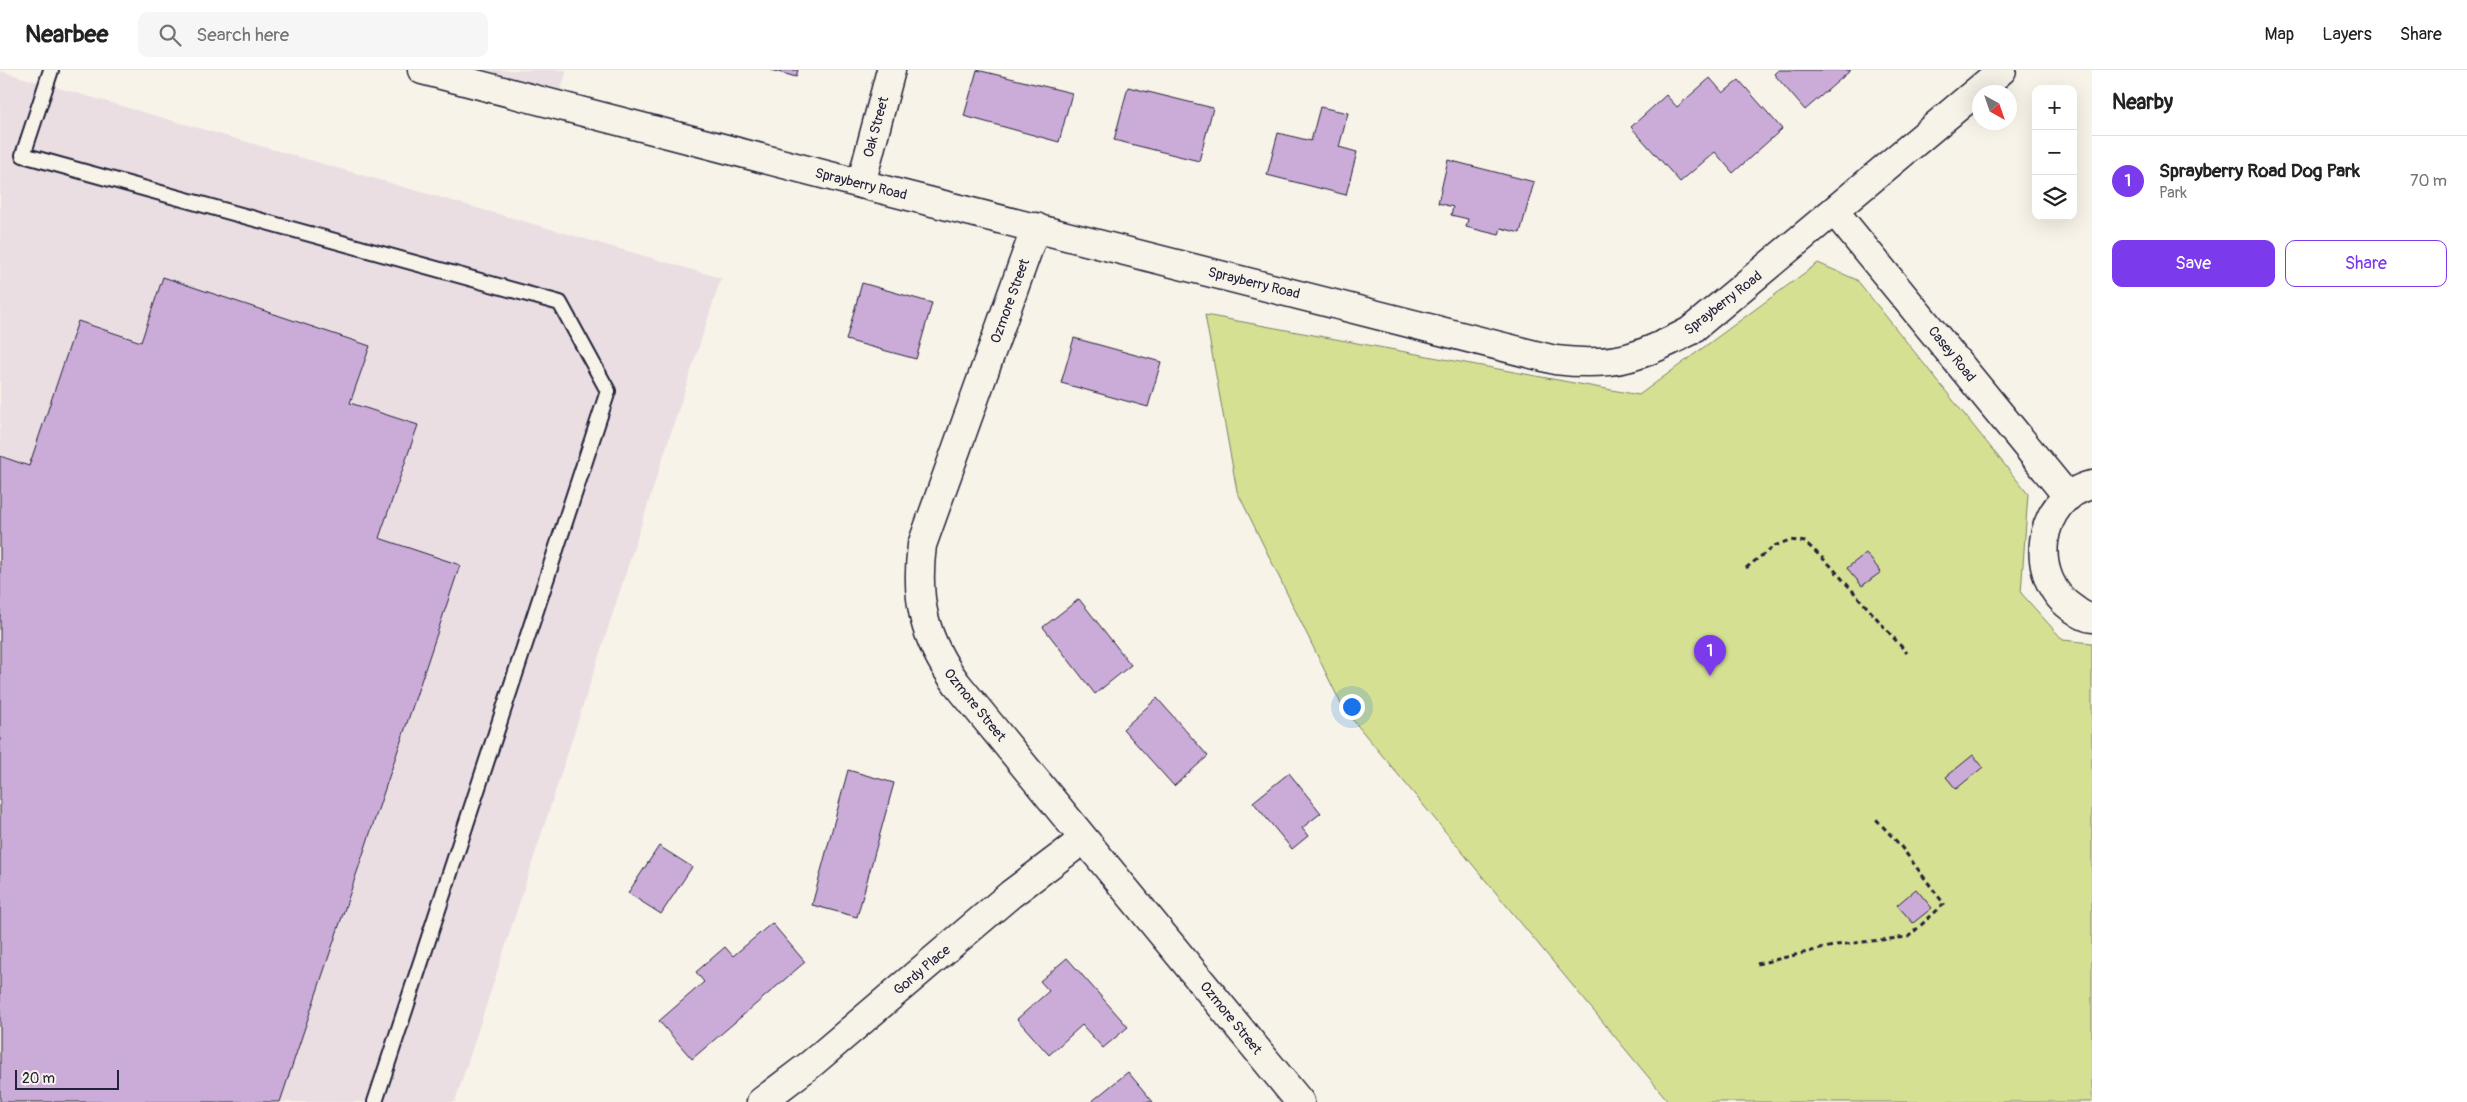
<!DOCTYPE html>
<html lang="en">
<head>
<meta charset="utf-8">
<style>
	body { margin:0; font-family:Pangolin,sans-serif; background:#f6f6f6; color:#222 }
	.controls { position:absolute; right:15px; top:15px; display:grid; overflow:hidden; border-radius:10px; box-shadow:0 5px 20px #0002 }
	.controls button { width:45px; height:45px; display:grid; place-items:center; padding:0; border:0; border-bottom:1px solid #e0e0e0; background:#fff; color:#222; font:25px sans-serif }
	.compass { position:absolute; left:1972px; top:15px; width:45px; height:45px; border-radius:50%; background:#fff; box-shadow:0 5px 20px #0002; rotate:140deg }
	.scale { position:absolute; left:15px; bottom:12px; width:104px; box-sizing:border-box; padding-left:5px; border:2px solid #22223b; border-top:0; font-size:14px; line-height:18px; white-space:nowrap; color:#22223b; -webkit-text-stroke:4px #f7f3e8; paint-order:stroke }
	.you { position:absolute; left:1351px; top:636px; width:18px; height:18px; margin:-12px; border:4px solid #fff; border-radius:50%; background:#1a73e8; box-shadow:0 0 0 8px #1a73e833 }
	.badge { display:grid; place-items:center; width:32px; height:32px; border-radius:50%; background:#7c3aed; color:#fff; font-size:16px; font-weight:700 }
	.pin { position:absolute; translate:-50% -41px; filter:drop-shadow(0 1px 2px #0008) }
	.pin::after { content:''; position:absolute; top:26px; width:18px; height:15px; background:inherit; clip-path:polygon(0 0,100% 0,50% 100%) }
	.list { margin:0; padding:0; list-style:none }
	h2 { display:flex; justify-content:space-between; align-items:center; height:65px; margin:0; padding:0 20px; font-size:21px }
	h2 small { font-size:16px; font-weight:400; color:#767676 }
	.list li { display:grid; grid-template-columns:32px 1fr auto; gap:15px; align-items:center; box-sizing:border-box; height:90px; padding:0 20px; border-top:1px solid #e0e0e0 }
	.list b { display:block; font-size:19px; white-space:nowrap }
	.list p { margin:0; font-size:16px; white-space:nowrap; color:#767676 }
	.list em { font-size:16px; font-style:normal; color:#767676 }
	.actions { display:flex; gap:10px; padding:15px 20px }
	.actions a { flex:1; padding:11px 0; border:1px solid #7c3aed; border-radius:10px; text-align:center; font-size:18px; color:#7c3aed }
	.actions .main { background:#7c3aed; color:#fff }
	.icon { flex:none; width:28px; height:28px; fill:none; stroke:currentColor; stroke-width:2; stroke-linecap:round; stroke-linejoin:round }
	.map { position:relative; flex:none; width:2092px; height:1032px; overflow:hidden }
	header { display:flex; align-items:center; gap:30px; box-sizing:border-box; height:70px; padding:0 25px; background:#fff; border-bottom:1px solid #e0e0e0 }
	header strong { font-size:24px }
	nav { display:flex; gap:28px; margin-inline-start:auto; font-size:18px }
	.search { width:350px; height:45px; background:#f6f6f6; display:flex; align-items:center; gap:12px; box-sizing:border-box; padding:0 18px; border-radius:10px; color:#767676; font-size:19px }
	main { display:flex }
	aside { flex:1; background:#fff }
	.map>svg:first-child { display:block }
	.built { fill:#eadee3 }
	.green { fill:#d5e093; stroke:#7c8167 }
	.building { fill:#cbacd8; stroke:#22223b }
	.lines { fill:none; stroke-linecap:round; stroke-linejoin:round }
	.lane-casing { stroke:#22223b; stroke-width:18 }
	.street-casing { stroke:#22223b; stroke-width:31 }
	.secondary-casing { stroke:#22223b; stroke-width:31 }
	.path { stroke:#22223b; stroke-width:3; stroke-dasharray:5 4; stroke-linecap:butt }
	.lane { stroke:#f7f3e8; stroke-width:14 }
	.street { stroke:#f7f3e8; stroke-width:28 }
	.secondary { stroke:#f7f3e8; stroke-width:28 }
	.labels { text-anchor:middle; dominant-baseline:central; stroke-width:4.5; stroke-linejoin:round; paint-order:stroke }
	.street-label { font-size:14px; fill:#22223b; stroke:#f7f3e8 }
</style>
</head>
<body>
<header>
<strong>Nearbee</strong>
<div class="search"><svg class="icon" aria-label="search" viewBox="0 0 24 24"><circle cx="10" cy="10" r="6"/><path d="M15 15l6 6"/></svg>Search here</div>
<nav><a>Map</a><a>Layers</a><a>Share</a></nav>
</header>
<main>
<div class="map">
<svg width="2092" height="1032" viewBox="0 0 2092 1032">
	<rect width="100%" height="100%" fill="#f7f3e8"/>
	<filter id="ink" filterUnits="userSpaceOnUse"><feTurbulence type="fractalNoise" baseFrequency=".02" numOctaves="2"/><feDisplacementMap in="SourceGraphic" scale="10" xChannelSelector="R" yChannelSelector="G"/><feConvolveMatrix kernelMatrix="1 2 1 2 8 2 1 2 1" color-interpolation-filters="sRGB"/></filter>
	<g filter="url(#ink)">
		<path class="built" d="M 407,0 L 567,0 L 554,44 Z
			M 0,1 L 721,208 L 455,1032 L 0,1032 Z"/>
		<path class="green" d="M 1818,193 L 1857,210 L 2028,424 L 2021,523 L 2063,570 L 2092,573 L 2092,1032 L 1669,1032 L 1343,638 L 1237,421 L 1205,245 L 1639,325 Z"/>
		<path class="building" d="M 771,0 L 798,0 L 796,7 Z
			M 977,0 L 1072,23 L 1059,72 L 964,46 Z
			M 1778,0 L 1851,0 L 1805,40 L 1774,4 Z
			M 1710,8 L 1723,23 L 1739,10 L 1782,59 L 1733,103 L 1715,82 L 1680,112 L 1631,57 L 1666,25 L 1677,37 Z
			M 1128,17 L 1213,38 L 1199,91 L 1114,70 Z
			M 1320,37 L 1348,43 L 1339,77 L 1357,82 L 1346,125 L 1267,105 L 1278,63 L 1311,71 Z
			M 1448,90 L 1534,112 L 1520,163 L 1501,158 L 1499,165 L 1466,157 L 1468,149 L 1451,145 L 1453,137 L 1438,133 Z
			M 163,207 L 370,276 L 350,333 L 418,355 L 379,468 L 460,495 L 280,1032 L 0,1032 L 0,386 L 29,396 L 78,251 L 141,272 Z
			M 862,213 L 932,233 L 916,289 L 846,270 Z
			M 1074,268 L 1161,292 L 1148,337 L 1061,313 Z
			M 1866,483 L 1881,502 L 1862,516 L 1847,498 Z
			M 1079,529 L 1131,595 L 1095,624 L 1043,557 Z
			M 1157,628 L 1208,686 L 1174,716 L 1123,659 Z
			M 1973,685 L 1983,697 L 1956,719 L 1946,707 Z
			M 848,700 L 894,713 L 857,847 L 812,835 Z
			M 1289,703 L 1321,743 L 1302,758 L 1308,766 L 1292,779 L 1253,732 Z
			M 659,776 L 692,797 L 661,844 L 628,823 Z
			M 1916,819 L 1932,838 L 1913,853 L 1897,835 Z
			M 772,853 L 805,892 L 692,989 L 659,951 L 704,912 L 696,902 L 725,877 L 733,886 Z
			M 1067,888 L 1128,957 L 1103,978 L 1082,955 L 1049,985 L 1017,949 L 1049,921 L 1040,911 Z
			M 1128,1002 L 1153,1032 L 1091,1032 Z"/>
		<g class="lines">
			<defs>
				<path id="lane" d="M 51,0 L 23,85 L 560,233 L 608,321 L 375,1032"/>
				<path id="street" d="M 861,114 L 891,0
					M 1835,142 L 2068,427
					M 1036,157 L 922,475 C 915,530 924,569 957,614 L 1300,1032
					M 2092,415 C 2036,427 2026,510 2075,540 C 2080,544 2085,547 2092,548
					M 761,1032 L 811,994 L 1011,824 L 1084,769"/>
				<path id="secondary" d="M 422,0 L 861,114 L 1555,290 C 1614,297 1639,288 1690,261 L 2002,0"/>
			</defs>
			<use href="#lane" class="lane-casing"/>
			<use href="#street" class="street-casing"/>
			<use href="#secondary" class="secondary-casing"/>
			<path class="path" d="M 1746,498 L 1774,476 L 1790,470 L 1805,472 L 1830,495 L 1907,583
				M 1757,894 L 1837,875 L 1908,867 L 1944,834 L 1899,774 L 1875,748"/>
			<use href="#lane" class="lane"/>
			<use href="#street" class="street"/>
			<use href="#secondary" class="secondary"/>
		</g>
	</g>
	<g class="labels">
		<g class="street-label">
			<text transform="translate(876 57) rotate(-75)">Oak Street</text>
			<text transform="translate(861 114) rotate(14)">Sprayberry Road</text>
			<text transform="translate(1254 213) rotate(14)">Sprayberry Road</text>
			<text transform="translate(1010 231) rotate(-70)">Ozmore Street</text>
			<text transform="translate(1723 233) rotate(-38)">Sprayberry Road</text>
			<text transform="translate(1952 284) rotate(51)">Casey Road</text>
			<text transform="translate(975 635) rotate(51)">Ozmore Street</text>
			<text transform="translate(922 900) rotate(-40)">Gordy Place</text>
			<text transform="translate(1231 948) rotate(51)">Ozmore Street</text>
		</g>
	</g>
</svg>
<div class="controls">
<button>+</button>
<button>−</button>
<button><svg class="icon" aria-label="layers" viewBox="0 0 24 24"><path d="M12 4l9 5-9 5-9-5zM3 14l9 5 9-5"/></svg></button>
</div>
<svg class="compass" viewBox="-18 -18 36 36"><path d="M0-13l5 13h-10z" fill="#e53935"/><path d="M0 13l5-13h-10z" fill="#767676"/></svg>
<div class="scale">20 m</div>
<div class="you"></div>
<div class="pin badge" style="left:1710px;top:606px">1</div>
</div>
<aside>
<h2>Nearby<small></small></h2>
<ul class="list">
<li><span class="badge">1</span><div><b>Sprayberry Road Dog Park</b><p>Park</p></div><em>70 m</em></li>
</ul>
<div class="actions"><a class="main">Save</a><a>Share</a></div>
</aside>
</main>
</body>
</html>
